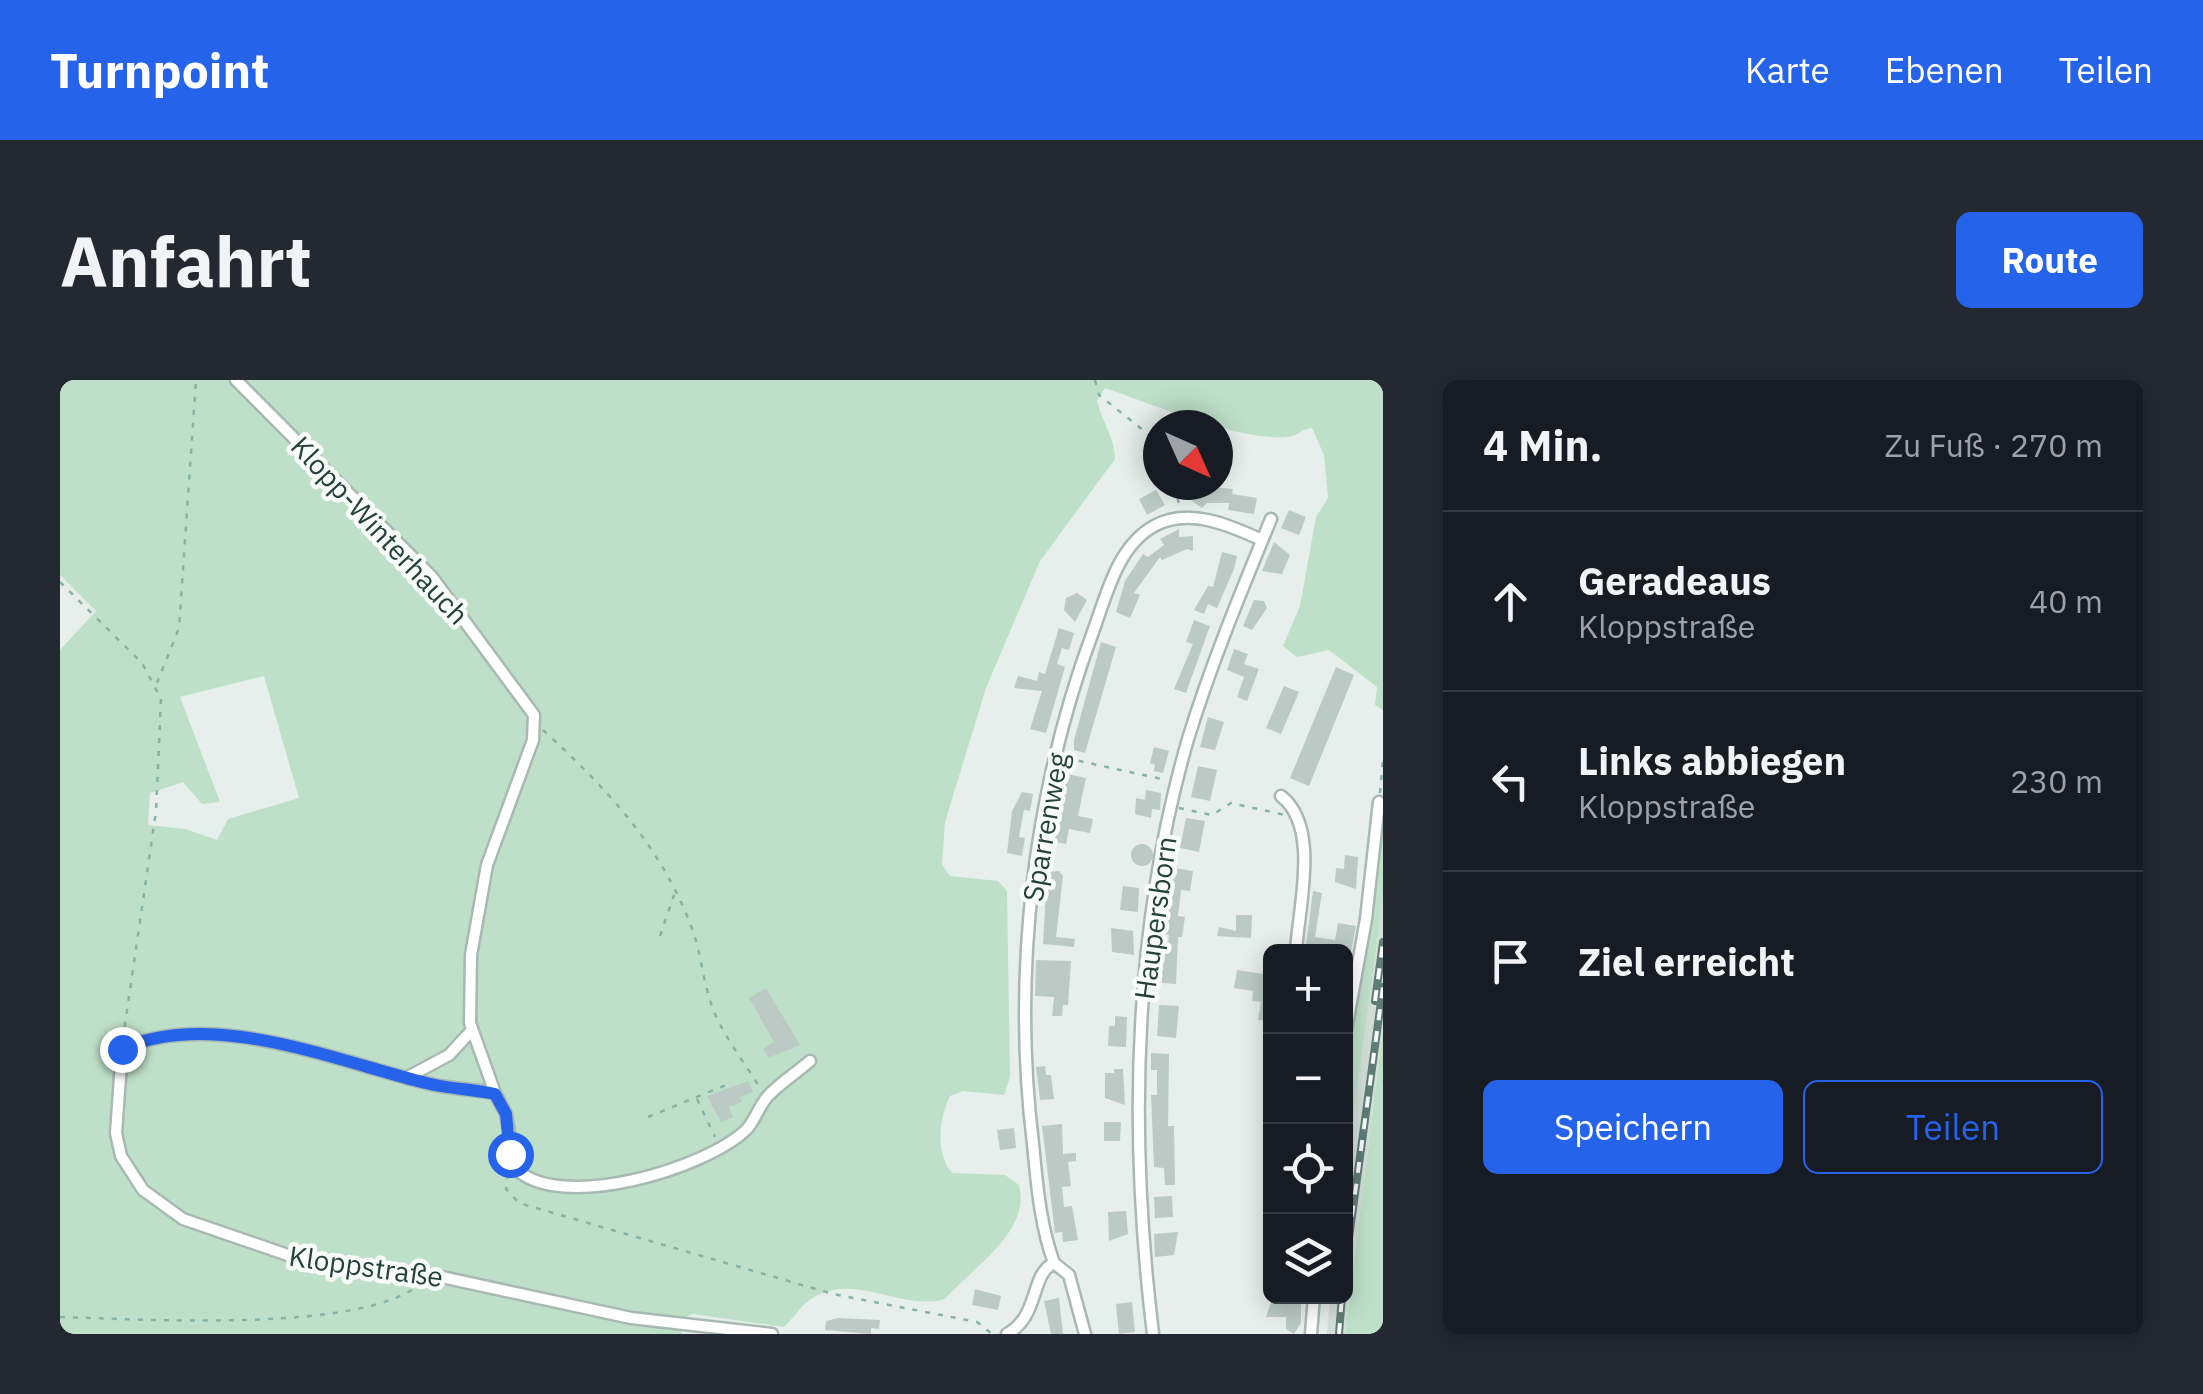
<!DOCTYPE html>
<html lang="de">
<head>
<meta charset="utf-8">
<style>
	body { margin:0; font-family:"IBM Plex Sans",sans-serif; background:#242831; color:#f1f3f6 }
	.controls { position:absolute; right:30px; bottom:30px; display:grid; overflow:hidden; border-radius:15px; box-shadow:0 5px 25px #0003 }
	.controls button { width:90px; height:90px; display:grid; place-items:center; padding:0; border:0; border-bottom:2px solid #363941; background:#171b24; color:#f1f3f6; font:50px sans-serif }
	.compass { position:absolute; left:1083px; top:30px; width:90px; height:90px; border-radius:50%; background:#171b24; box-shadow:0 5px 25px #0003; rotate:135deg }
	.stop { position:absolute; width:30px; height:30px; margin:-22px; border:8px solid #2563eb; border-radius:50%; background:#fff }
	.stop.end { background:#2563eb; border-color:#fff; box-shadow:0 2px 10px #0008 }
	.list { margin:0; padding:0; list-style:none }
	h2 { display:flex; justify-content:space-between; align-items:center; height:130px; margin:0; padding:0 40px; font-size:42px }
	h2 small { font-size:32px; font-weight:400; color:#9ea1a6 }
	.list li { display:grid; grid-template-columns:65px 1fr auto; gap:30px; align-items:center; box-sizing:border-box; height:180px; padding:0 40px; border-top:2px solid #363941 }
	.list b { display:block; font-size:38px; white-space:nowrap }
	.list p { margin:0; font-size:32px; white-space:nowrap; color:#9ea1a6 }
	.list em { font-size:32px; font-style:normal; color:#9ea1a6 }
	.actions { display:flex; gap:20px; padding:30px 40px }
	.actions a { flex:1; padding:22px 0; border:2px solid #2563eb; border-radius:15px; text-align:center; font-size:35px; color:#2563eb }
	.actions .main { background:#2563eb; color:#fff }
	.icon { flex:none; width:55px; height:55px; fill:none; stroke:currentColor; stroke-width:2; stroke-linecap:round; stroke-linejoin:round }
	.map { position:relative; flex:none; width:1323px; height:954px; overflow:hidden; border-radius:15px }
	header { display:flex; align-items:center; gap:60px; box-sizing:border-box; height:140px; padding:0 50px; background:#2563eb; color:#fff }
	header strong { font-size:48px }
	nav { display:flex; gap:55px; margin-inline-start:auto; font-size:35px }
	.intro { display:flex; align-items:center; justify-content:space-between; box-sizing:border-box; height:240px; padding:0 60px }
	h1 { margin:0; font-size:70px }
	.button { padding:25px 45px; border-radius:15px; background:#2563eb; color:#fff; font-size:35px; font-weight:700 }
	main { display:flex; gap:60px; padding:0 60px }
	aside { flex:1; background:#171b24; border-radius:15px; box-shadow:0 5px 25px #0003 }
	.map>svg:first-child { display:block }
	.built { fill:#d4dfda }
	.green { fill:#bfe0c8; fill-rule:evenodd }
	.building { fill:#bbcac4 }
	.lines { fill:none; stroke-linecap:round; stroke-linejoin:round }
	.minor-casing { stroke:#a8b8b2; stroke-width:15 }
	.path { stroke:#86b3a5; stroke-width:2.5; stroke-dasharray:5 8; stroke-linecap:butt }
	.minor { stroke:#fff; stroke-width:10 }
	.rail-casing { stroke:#5f7d75; stroke-width:8 }
	.rail { stroke:#f7fbf9; stroke-width:4; stroke-dasharray:11; stroke-linecap:butt }
	.route { stroke:#2563eb; stroke-width:12 }
	.labels { text-anchor:middle; dominant-baseline:central; stroke-width:9; stroke-linejoin:round; paint-order:stroke }
	.street-label { font-size:28px; fill:#24423a; stroke:#f7fbf9 }
</style>
</head>
<body>
<header>
<strong>Turnpoint</strong>
<nav><a>Karte</a><a>Ebenen</a><a>Teilen</a></nav>
</header>
<div class="intro"><h1>Anfahrt</h1><a class="button">Route</a></div>
<main>
<div class="map">
<svg width="1323" height="954" viewBox="0 0 1323 954">
	<rect width="100%" height="100%" fill="#e6efeb"/>
	<path class="built" d="M 1323,520 L 1323,649 L 1285,954 L 1267,954 L 1270,917 L 1286,916 L 1286,790 Z"/>
	<path class="green" d="M 0,0 L 1323,0 L 1323,330 L 1315,325 L 1317,307 L 1269,270 L 1237,277 L 1223,266 L 1240,226 L 1256,137 L 1268,118 L 1264,75 L 1252,48 C 1243,48 1241,54 1232,56 C 1187,65 1090,23 1045,8 L 1037,21 C 1042,42 1055,57 1055,79 L 980,181 L 926,308 L 885,442 L 882,484 L 890,496 L 938,501 L 947,511 L 950,697 L 944,715 L 903,711 L 890,716 C 879,738 875,773 892,793 L 945,795 L 959,805 C 971,852 914,886 885,919 C 843,931 799,895 758,915 C 742,922 736,936 724,947 L 633,934 L 623,938 L 622,954 L 0,954 L 0,270 L 36,231 L 0,195 ZM 204,296 L 239,418 L 168,439 L 157,460 L 125,449 L 88,445 L 90,413 L 123,402 L 142,424 L 160,422 L 120,317 Z
		M 1323,414 L 1323,520 L 1286,790 L 1286,688 L 1312,520 Z
		M 1323,649 L 1323,954 L 1285,954 Z"/>
	<path class="building" d="M 1132,105 L 1173,109 L 1172,114 L 1197,118 L 1194,134 L 1168,130 L 1169,123 L 1147,123 L 1142,128 L 1129,119 Z
		M 1096,110 L 1105,125 L 1087,135 L 1079,119 Z
		M 1229,130 L 1246,137 L 1239,155 L 1221,148 Z
		M 1119,149 L 1119,157 L 1133,156 L 1133,171 L 1127,169 L 1102,180 L 1100,177 L 1074,213 L 1080,215 L 1070,238 L 1056,232 L 1065,201 L 1083,174 L 1088,177 L 1104,165 L 1100,159 Z
		M 1214,162 L 1230,175 L 1222,194 L 1202,191 Z
		M 1162,172 L 1177,176 L 1174,189 L 1157,228 L 1148,224 L 1144,234 L 1134,230 L 1148,206 L 1153,207 Z
		M 1017,213 L 1027,220 L 1015,242 L 1004,230 L 1006,218 Z
		M 1194,220 L 1204,221 L 1207,228 L 1192,250 L 1183,246 Z
		M 1134,240 L 1150,246 L 1126,313 L 1114,309 L 1133,264 L 1126,262 Z
		M 999,248 L 1014,253 L 1009,270 L 1002,268 L 997,284 L 1005,287 L 986,353 L 970,349 L 982,311 L 954,308 L 958,296 L 977,301 L 979,292 L 985,294 Z
		M 1041,262 L 1056,267 L 1025,373 L 1014,370 L 1014,360 Z
		M 1174,269 L 1188,274 L 1184,284 L 1199,289 L 1187,321 L 1177,317 L 1184,297 L 1167,290 Z
		M 1276,287 L 1294,295 L 1249,406 L 1230,398 Z
		M 1224,306 L 1239,312 L 1221,354 L 1206,348 Z
		M 1148,337 L 1164,342 L 1155,370 L 1140,367 Z
		M 1094,367 L 1109,371 L 1103,393 L 1094,391 L 1095,385 L 1090,383 Z
		M 1138,386 L 1157,390 L 1150,421 L 1131,417 Z
		M 1007,394 L 1026,398 L 1018,436 L 1033,439 L 1030,453 L 1009,449 L 1006,464 L 992,461 Z
		M 1086,410 L 1101,413 L 1100,430 L 1092,429 L 1091,438 L 1075,434 L 1076,418 L 1085,420 Z
		M 962,412 L 973,414 L 970,431 L 964,430 L 959,457 L 965,458 L 962,476 L 947,473 L 952,431 Z
		M 1126,438 L 1145,441 L 1139,472 L 1120,468 Z
		M1071 475a11 11 0 1 1 22 0a11 11 0 1 1-22 0Z
		M 1285,475 L 1298,477 L 1296,509 L 1275,502 L 1276,488 L 1284,489 Z
		M 1114,488 L 1133,491 L 1130,511 L 1121,510 L 1118,536 L 1125,537 L 1122,557 L 1118,557 L 1116,604 L 1102,603 L 1101,583 L 1102,573 L 1107,574 L 1109,555 L 1103,554 Z
		M 999,491 L 1003,496 L 996,557 L 1015,559 L 1014,567 L 983,564 L 987,492 Z
		M 1063,506 L 1079,508 L 1078,532 L 1060,530 Z
		M 1253,511 L 1262,513 L 1255,557 L 1275,560 L 1278,543 L 1296,546 L 1291,572 L 1245,572 Z
		M 1176,535 L 1192,535 L 1191,558 L 1157,556 L 1159,547 L 1176,551 Z
		M 1051,548 L 1073,551 L 1074,575 L 1052,572 Z
		M 976,580 L 1011,581 L 1008,625 L 1003,625 L 1002,636 L 992,636 L 994,617 L 975,616 Z
		M 1177,590 L 1210,595 L 1207,641 L 1198,640 L 1201,622 L 1192,621 L 1193,611 L 1174,608 Z
		M 706,608 L 740,665 L 708,678 L 703,669 L 714,662 L 689,618 Z
		M 1099,625 L 1119,626 L 1116,658 L 1097,656 Z
		M 1055,636 L 1067,637 L 1066,667 L 1048,666 L 1049,646 L 1055,646 Z
		M 1091,673 L 1109,674 L 1108,746 L 1114,746 L 1115,805 L 1105,805 L 1104,788 L 1094,787 L 1091,715 L 1097,715 L 1097,690 L 1091,690 Z
		M 985,686 L 986,695 L 991,695 L 994,719 L 980,720 L 976,687 Z
		M 1054,689 L 1063,689 L 1065,725 L 1045,718 L 1045,693 L 1054,693 Z
		M 688,701 L 693,712 L 680,717 L 682,722 L 669,727 L 673,737 L 661,742 L 647,716 Z
		M 1044,742 L 1061,742 L 1060,761 L 1044,761 Z
		M 1002,744 L 1003,774 L 1016,773 L 1016,781 L 1008,782 L 1011,806 L 1002,807 L 1004,827 L 1012,826 L 1018,860 L 1003,862 L 1002,852 L 995,853 L 982,746 Z
		M 954,748 L 956,768 L 940,770 L 937,750 Z
		M 1112,816 L 1113,837 L 1095,838 L 1094,817 Z
		M 1066,831 L 1068,854 L 1049,861 L 1048,832 Z
		M 1118,852 L 1114,875 L 1095,877 L 1094,854 Z
		M 915,909 L 941,916 L 938,930 L 912,925 Z
		M 1213,916 L 1241,916 L 1241,943 L 1234,954 L 1226,949 L 1226,937 L 1206,937 Z
		M 999,918 L 1003,954 L 991,954 L 984,921 Z
		M 1072,922 L 1075,952 L 1059,954 L 1056,924 Z
		M 778,938 L 820,940 L 819,949 L 811,948 L 811,954 L 765,950 L 766,941 Z"/>
	<g class="lines">
		<defs>
			<path id="minor" d="M 176,0 L 372,197 L 474,335 L 473,360 L 427,485 L 411,575 L 410,643 L 435,713
				M 1221,416 C 1261,447 1238,529 1236,572
				M 1286,650 L 1306,539 L 1319,422
				M 346,698 L 389,675 L 412,650
				M 994,883 C 980,845 977,804 973,764 C 952,592 973,412 1034,249 C 1047,213 1058,166 1094,146 C 1129,127 1169,145 1202,160
				M 712,954 L 571,938 L 368,894 L 251,883 L 123,839 L 83,810 L 61,776 L 56,753 L 62,669 C 151,628 276,681 366,703 C 389,709 412,709 435,713 L 446,734 L 455,788 C 499,833 646,789 687,749 C 695,740 699,726 708,716 C 720,703 736,693 750,681
				M 947,954 C 980,936 970,894 994,883 L 1009,895 L 1025,954
				M 1093,954 C 1069,757 1072,552 1128,359 C 1151,284 1181,212 1211,139
				M 1251,954 L 1254,916"/>
		</defs>
		<use href="#minor" class="minor-casing"/>
		<path class="path" d="M 1035,0 L 1039,15 L 1098,62
			M 1322,0 L 1323,0
			M 1116,105 L 1119,127
			M 0,202 L 82,283 L 101,319 L 96,431 L 63,658
			M 97,303 L 119,248 L 136,0
			M 483,350 C 545,407 600,464 631,546 C 643,577 643,612 659,642 C 670,665 687,686 700,708
			M 1006,378 L 1106,400
			M 1320,413 L 1323,379
			M 1119,428 L 1152,435 L 1171,423 L 1225,435
			M 600,556 L 614,515
			M 637,719 L 655,757
			M 588,737 L 671,703
			M 448,794 L 446,809 L 459,823 L 773,914 L 917,942 L 932,954
			M 0,937 C 82,939 301,954 362,903"/>
		<use href="#minor" class="minor"/>
		<defs>
			<path id="rail" d="M 1315,621 L 1323,562
				M 1286,880 L 1323,607
				M 1279,954 L 1282,916"/>
		</defs>
		<use href="#rail" class="rail-casing"/>
		<use href="#rail" class="rail"/>
	</g>
	<g class="lines">
		<path class="route" d="M 62,669 C 151,628 276,681 366,703 C 389,709 412,709 435,714 L 446,734 L 450,774"/>
	</g>
	<g class="labels">
		<g class="street-label">
			<text transform="translate(320 150) rotate(47)">Klopp-Winterhauch</text>
			<text transform="translate(985 447) rotate(-80)">Sparrenweg</text>
			<text transform="translate(1095 538) rotate(-82)">Haupersborn</text>
			<text transform="translate(306 886) rotate(8)">Kloppstraße</text>
		</g>
	</g>
</svg>
<div class="controls">
<button>+</button>
<button>−</button>
<button><svg class="icon" aria-label="locate" viewBox="0 0 24 24"><circle cx="12" cy="12" r="6"/><path d="M12 2v4M12 18v4M2 12h4M18 12h4"/></svg></button>
<button><svg class="icon" aria-label="layers" viewBox="0 0 24 24"><path d="M12 4l9 5-9 5-9-5zM3 14l9 5 9-5"/></svg></button>
</div>
<svg class="compass" viewBox="-18 -18 36 36"><path d="M0-13l5 13h-10z" fill="#e53935"/><path d="M0 13l5-13h-10z" fill="#9ea1a6"/></svg>
<div class="stop" style="left:450px;top:774px"></div>
<div class="stop end" style="left:62px;top:669px"></div>
</div>
<aside>
<h2>4 Min.<small>Zu Fuß · 270 m</small></h2>
<ul class="list">
<li><svg class="icon" aria-label="ahead" viewBox="0 0 24 24"><path d="M12 20V5M6 11l6-6 6 6"/></svg><div><b>Geradeaus</b><p>Kloppstraße</p></div><em>40 m</em></li>
<li><svg class="icon" aria-label="left" viewBox="0 0 24 24"><path d="M17 20v-9H6M10 6l-5 5 5 5"/></svg><div><b>Links abbiegen</b><p>Kloppstraße</p></div><em>230 m</em></li>
<li><svg class="icon" aria-label="arrive" viewBox="0 0 24 24"><path d="M6 21V4h12l-3 4 3 4H6"/></svg><div><b>Ziel erreicht</b></div></li>
</ul>
<div class="actions"><a class="main">Speichern</a><a>Teilen</a></div>
</aside>
</main>
</body>
</html>
